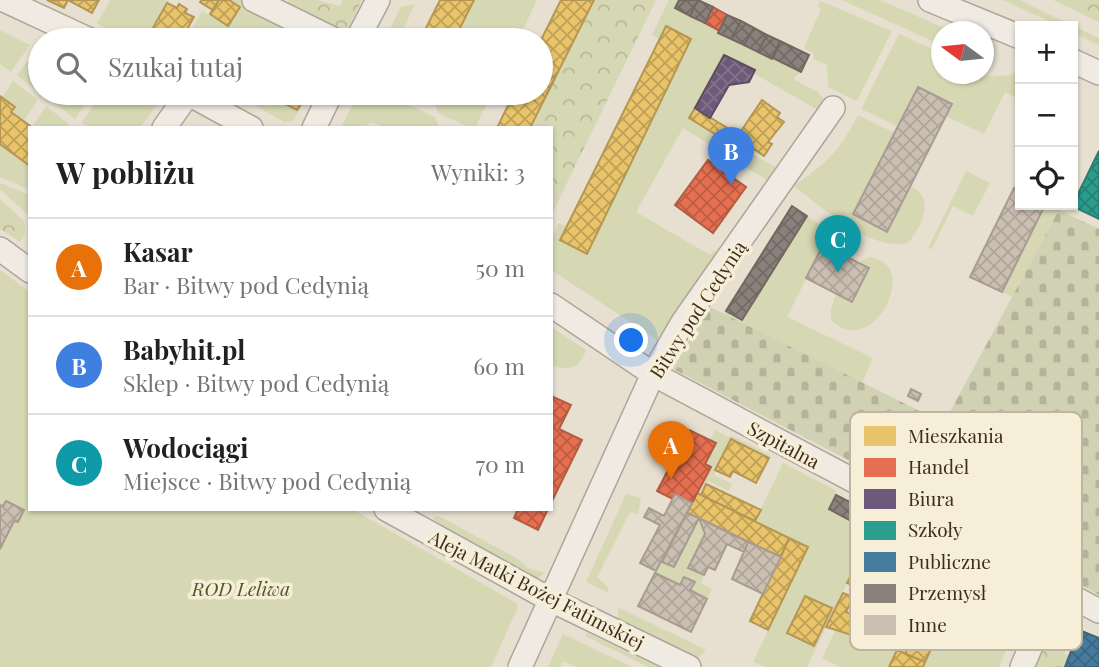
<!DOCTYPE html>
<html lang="pl">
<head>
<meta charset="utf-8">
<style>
	body { margin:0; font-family:"Playfair Display",serif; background:#f2f2f2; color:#202124 }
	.controls { position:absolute; right:21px; top:21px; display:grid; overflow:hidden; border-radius:0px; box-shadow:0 2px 5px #0004 }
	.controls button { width:63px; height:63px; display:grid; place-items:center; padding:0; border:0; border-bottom:2px solid #e0e0e0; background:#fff; color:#202124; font:35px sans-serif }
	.compass { position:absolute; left:931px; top:21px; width:63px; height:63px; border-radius:50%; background:#fff; box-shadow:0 2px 5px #0004; rotate:285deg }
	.you { position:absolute; left:632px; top:341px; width:24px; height:24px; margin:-18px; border:5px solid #fff; border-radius:50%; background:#1a73e8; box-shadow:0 0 0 10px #1a73e833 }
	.badge { display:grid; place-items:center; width:46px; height:46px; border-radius:50%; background:#b45309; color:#fff; font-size:23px; font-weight:700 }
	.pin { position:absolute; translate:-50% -58px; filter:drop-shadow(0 2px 4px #0008) }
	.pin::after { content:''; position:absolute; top:37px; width:24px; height:21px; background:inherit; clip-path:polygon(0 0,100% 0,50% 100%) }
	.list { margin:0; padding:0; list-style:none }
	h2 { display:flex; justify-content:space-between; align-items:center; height:91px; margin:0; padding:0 28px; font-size:30px }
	h2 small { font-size:23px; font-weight:400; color:#757577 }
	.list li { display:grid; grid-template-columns:46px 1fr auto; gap:21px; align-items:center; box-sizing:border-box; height:98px; padding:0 28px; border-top:2px solid #e0e0e0 }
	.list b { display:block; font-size:26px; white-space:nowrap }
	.list p { margin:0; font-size:23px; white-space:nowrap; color:#757577 }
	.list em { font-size:23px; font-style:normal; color:#757577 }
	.icon { flex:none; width:38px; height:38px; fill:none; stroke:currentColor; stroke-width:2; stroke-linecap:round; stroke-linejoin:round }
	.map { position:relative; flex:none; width:1099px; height:667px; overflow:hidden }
	.search { position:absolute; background:#fff; box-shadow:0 2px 5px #0004; left:28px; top:28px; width:525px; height:77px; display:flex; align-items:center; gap:18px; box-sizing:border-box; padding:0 24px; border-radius:38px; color:#757577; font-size:26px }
	.panel { position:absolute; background:#fff; box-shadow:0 2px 5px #0004; left:28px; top:126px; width:525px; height:385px; border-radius:0px }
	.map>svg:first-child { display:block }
	.green { fill:#d6d7b3 }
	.forest { fill:url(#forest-crowns) }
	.cemetery { fill:url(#cemetery-stones) }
	.homes { fill:url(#homes-cross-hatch); stroke:#b59754; stroke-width:2 }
	.shops { fill:url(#shops-cross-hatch); stroke:#b45c42; stroke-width:2 }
	.offices { fill:url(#offices-cross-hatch); stroke:#5f4c5f; stroke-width:2 }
	.schools { fill:url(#schools-cross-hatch); stroke:#307c6e; stroke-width:2 }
	.public { fill:url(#public-cross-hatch); stroke:#436478; stroke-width:2 }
	.industry { fill:url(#industry-cross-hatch); stroke:#736860; stroke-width:2 }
	.building { fill:url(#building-cross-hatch); stroke:#a89c90; stroke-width:2 }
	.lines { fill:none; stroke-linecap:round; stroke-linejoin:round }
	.minor-casing { stroke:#ada599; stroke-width:26 }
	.minor { stroke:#efebe3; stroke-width:23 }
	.labels { text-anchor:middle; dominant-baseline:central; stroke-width:7; stroke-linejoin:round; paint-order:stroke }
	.street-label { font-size:19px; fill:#3d2e20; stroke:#f7eed8 }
	.park-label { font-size:19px; font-style:italic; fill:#4d5a26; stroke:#f7eed8 }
	.key { fill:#f7eed8; stroke:#bfb4a1; stroke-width:2 }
	.key-label { font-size:19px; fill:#3d2e20 }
</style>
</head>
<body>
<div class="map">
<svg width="1099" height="667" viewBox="0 0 1099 667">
	<defs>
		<pattern id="forest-crowns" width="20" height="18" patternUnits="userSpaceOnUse" patternTransform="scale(1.75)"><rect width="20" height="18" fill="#d6d7b3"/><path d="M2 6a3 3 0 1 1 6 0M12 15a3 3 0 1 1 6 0" fill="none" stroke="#b9b99a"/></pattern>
		<pattern id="cemetery-stones" width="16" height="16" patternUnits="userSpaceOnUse" patternTransform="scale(1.75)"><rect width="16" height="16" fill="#d1d1b3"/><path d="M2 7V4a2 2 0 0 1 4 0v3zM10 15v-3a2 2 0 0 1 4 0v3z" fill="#b4b49a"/></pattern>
		<pattern id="homes-cross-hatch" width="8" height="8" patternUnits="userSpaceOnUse" patternTransform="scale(1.75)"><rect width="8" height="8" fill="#e9c46a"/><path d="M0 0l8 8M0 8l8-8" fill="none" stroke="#bea057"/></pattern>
		<pattern id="shops-cross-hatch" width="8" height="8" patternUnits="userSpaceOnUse" patternTransform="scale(1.75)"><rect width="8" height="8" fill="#e76f51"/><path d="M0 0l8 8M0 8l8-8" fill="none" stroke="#bc5c43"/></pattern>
		<pattern id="offices-cross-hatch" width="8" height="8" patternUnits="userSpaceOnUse" patternTransform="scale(1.75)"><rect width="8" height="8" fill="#6d597a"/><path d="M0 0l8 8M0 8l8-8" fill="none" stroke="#83738a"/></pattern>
		<pattern id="schools-cross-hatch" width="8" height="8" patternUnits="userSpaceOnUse" patternTransform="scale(1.75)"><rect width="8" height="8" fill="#2a9d8f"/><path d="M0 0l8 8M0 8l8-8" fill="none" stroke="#258074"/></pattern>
		<pattern id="public-cross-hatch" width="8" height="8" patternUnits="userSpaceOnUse" patternTransform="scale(1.75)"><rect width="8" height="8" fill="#457b9d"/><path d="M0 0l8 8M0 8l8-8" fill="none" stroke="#3b6580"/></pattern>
		<pattern id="industry-cross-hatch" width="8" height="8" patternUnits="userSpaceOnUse" patternTransform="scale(1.75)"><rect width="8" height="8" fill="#8a817c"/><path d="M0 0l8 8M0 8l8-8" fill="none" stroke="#726a65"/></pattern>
		<pattern id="building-cross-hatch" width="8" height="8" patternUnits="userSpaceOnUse" patternTransform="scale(1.75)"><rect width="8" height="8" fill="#cbbfb2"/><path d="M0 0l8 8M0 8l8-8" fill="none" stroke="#afa499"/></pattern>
	</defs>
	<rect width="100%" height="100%" fill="#e7e0d1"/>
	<path class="green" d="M 110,0 L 169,0 L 146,40 L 130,40 L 97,24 Z
		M 229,0 L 242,0 L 326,40 L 185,40 L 202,11 L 228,26 L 240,7 Z
		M 474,0 L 537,0 L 518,40 L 454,40 Z
		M 669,0 L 679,0 L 675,9 L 801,72 L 793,79 L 818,92 L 823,98 L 818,110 L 753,73 L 755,70 L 724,56 L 689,118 L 779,169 L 770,182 L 683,128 L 636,212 L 710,255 L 714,250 L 720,257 L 667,336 L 658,340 L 551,270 L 551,239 L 559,223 L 566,227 L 560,240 L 587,253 L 691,40 L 666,26 L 659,39 L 652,35 Z
		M 842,0 L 880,0 L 951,31 L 942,32 L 941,45 Z
		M 1003,0 L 1019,0 L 1099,38 L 1099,45 L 1073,33 L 1073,26 L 1059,26 Z
		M 820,1 L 892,31 L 857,101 L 828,87 L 827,65 L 813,59 L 814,54 L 804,48 L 821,9 L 817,6 Z
		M 415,4 L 398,40 L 384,40 L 401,7 Z
		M 0,30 L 30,45 L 11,72 L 0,64 Z
		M 899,34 L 941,53 L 942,74 C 965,74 995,79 1014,74 L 1018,66 L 1020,67 L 1020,100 L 1005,92 L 984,134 L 946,116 L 898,127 L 861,109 Z
		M 27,61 L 40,70 L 40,93 L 17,75 Z
		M 13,81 L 38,100 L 23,121 L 11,112 L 15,107 L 2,97 Z
		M 49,93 L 93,93 L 75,119 L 49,99 Z
		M 101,93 L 135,93 L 158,103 L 140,128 L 89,128 L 82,123 Z
		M 233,93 L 279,93 L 276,99 L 296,110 L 301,107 L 293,121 L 284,122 Z
		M 358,93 L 383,93 L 435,117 L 439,128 L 388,128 L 370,122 L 365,128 L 341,128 Z
		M 431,93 L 492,93 L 475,128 L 471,128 L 438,113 Z
		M 46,106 L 69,124 L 66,128 L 32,127 Z
		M 858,115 L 895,133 L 853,214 L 887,232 L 911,186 C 935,199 923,224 909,242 C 874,254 821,207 794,186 C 826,163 840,151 858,115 Z
		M 0,144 L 30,166 L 30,190 L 0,177 Z
		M 966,171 L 990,183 L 973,216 L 953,206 L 932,249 L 928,248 Z
		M 0,183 L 30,195 L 30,217 L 0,189 Z
		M 1045,205 L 1059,210 L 1012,297 L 1002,292 Z
		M 807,216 L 825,228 L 827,237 L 787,317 L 873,358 L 862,383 L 724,314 L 726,311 L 742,320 Z
		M 869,257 C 878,258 887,262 891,271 C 901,296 866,354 831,320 L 831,309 L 836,294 L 853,301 L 869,269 L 858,263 Z
		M 0,270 L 30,292 L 30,509 L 352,509 L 516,603 L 518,607 L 491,667 L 0,667 Z
		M 551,327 L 586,350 C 580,368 568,373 551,364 Z
		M 715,430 L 729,437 L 731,435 L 771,456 L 769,458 L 731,439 L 714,475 L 732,484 L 729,491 L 708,481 L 701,495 L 697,493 L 711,468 L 705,464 L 715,443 L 710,440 Z
		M 783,463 L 835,490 L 836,495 L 829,510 L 869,530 L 877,516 L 898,528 L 891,541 L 906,549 L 913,536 L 901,575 L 859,558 L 807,667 L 765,667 L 753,662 L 808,547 L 755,521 Z
		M 626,494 L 641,498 L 638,515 L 630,512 L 597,577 L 608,587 L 608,593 L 586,582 Z
		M 434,516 L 439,516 L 518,559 L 528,568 L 545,573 L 537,579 L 530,577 L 433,523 Z
		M 699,518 L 705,534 L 688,568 L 704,575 L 701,583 L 712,589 L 707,599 L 690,590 L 694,582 L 685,577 L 680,585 L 655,573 L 662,562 L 674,567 Z
		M 930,541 L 1029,594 L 999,667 L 923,667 L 931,647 L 912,638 L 905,654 L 897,650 L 889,667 L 840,667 L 822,658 L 835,631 L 855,636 L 861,642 L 864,637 L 884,645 Z
		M 618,607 L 706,650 L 699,657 L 618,619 Z
		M 587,633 L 659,667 L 648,667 L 585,636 Z
		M 563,634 L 632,667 L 576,667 L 563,661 L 560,667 L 548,667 Z"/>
	<path class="forest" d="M 289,0 L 317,0 L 340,6 L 343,0 L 362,0 L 343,39 L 287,7 Z
		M 594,0 L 656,0 L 551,216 L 551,128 L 530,128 Z
		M 1053,0 L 1099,0 L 1099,22 Z
		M 0,199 L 24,221 L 25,233 L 20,242 L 0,229 Z
		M 1047,637 L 1068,645 L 1064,654 L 1070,656 L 1065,667 L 1034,667 Z"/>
	<path class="cemetery" d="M 1059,210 L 1099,229 L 1099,595 L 916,495 L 673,369 L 708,306 L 944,423 Z"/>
	<path class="homes" d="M 47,0 L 68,0 L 64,8 Z
		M 68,0 L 99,0 L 92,13 Z
		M 202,0 L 219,0 L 213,10 L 200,2 Z
		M 219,0 L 229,0 L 240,7 L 228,26 L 210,14 Z
		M 440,0 L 474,0 L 454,40 L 420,40 Z
		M 561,0 L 594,0 L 530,128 L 497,128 L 514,93 L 541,93 L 541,40 Z
		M 167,3 L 177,8 L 179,4 L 187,9 L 185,13 L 194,17 L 181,40 L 163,40 L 150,33 Z
		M 666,26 L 691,39 L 587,254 L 560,240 Z
		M 279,93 L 309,93 L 297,110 L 276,99 Z
		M 0,96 L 15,107 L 11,112 L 33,128 L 30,128 L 30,166 L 0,144 Z
		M 762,100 L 780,113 L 777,117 L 784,122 L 768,142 L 772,144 L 764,156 L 737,137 Z
		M 695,108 L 732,131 L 728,142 L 689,118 Z
		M 731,439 L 769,458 L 756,483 L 733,471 L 730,477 L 715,470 Z
		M 706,484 L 761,510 L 755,521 L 701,495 Z
		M 697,493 L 789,538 L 781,557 L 687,513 Z
		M 789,538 L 808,547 L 768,630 L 750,621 Z
		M 860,558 L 905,577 L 895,603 L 847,583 Z
		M 843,593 L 853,597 L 846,612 L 890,631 L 884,645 L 864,637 L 862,642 L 855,639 L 855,636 L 826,627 Z
		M 805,596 L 832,608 L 814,646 L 787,633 Z
		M 912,638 L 932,647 L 925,662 L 905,654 Z
		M 897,650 L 925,662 L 923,667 L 889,667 Z"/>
	<path class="shops" d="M 713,7 L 727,15 L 720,31 L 705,23 Z
		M 708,160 L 746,187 L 713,233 L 675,205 Z
		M 551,396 L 571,405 L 559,429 L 582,440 L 551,503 Z
		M 689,430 L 716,443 L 705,464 L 711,467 L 692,503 L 675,494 L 673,499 L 657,491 Z
		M 513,509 L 548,509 L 538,530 L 514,518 L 517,511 Z"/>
	<path class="offices" d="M 724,55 L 755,70 L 749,82 L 729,85 L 710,118 L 695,108 Z"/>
	<path class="schools" d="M 1099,151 L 1099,219 L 1072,206 Z"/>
	<path class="public" d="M 1079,630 L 1099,638 L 1099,667 L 1065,667 Z"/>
	<path class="industry" d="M 679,0 L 698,0 L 690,16 L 675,8 Z
		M 698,0 L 713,7 L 705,23 L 690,16 Z
		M 727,15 L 741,21 L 731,39 L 718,33 Z
		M 741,21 L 754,28 L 744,45 L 731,39 Z
		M 754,28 L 767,35 L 758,52 L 744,45 Z
		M 767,35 L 780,41 L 772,59 L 758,52 Z
		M 780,41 L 809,55 L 801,72 L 773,58 Z
		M 792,206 L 807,216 L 742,320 L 726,311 Z
		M 836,495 L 877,516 L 870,531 L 829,509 Z"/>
	<path class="building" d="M 918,87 L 952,104 L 887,232 L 853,214 Z
		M 1014,188 L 1020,191 L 1020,205 L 1045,205 L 1002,292 L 970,277 Z
		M 823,245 L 869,268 L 852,302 L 806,278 Z
		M 911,389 L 921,394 L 918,401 L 908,396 Z
		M 675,494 L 692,503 L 656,571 L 640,563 L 660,525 L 644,517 L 649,508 L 664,516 Z
		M 6,501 L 24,510 L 18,522 L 14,521 L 0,549 L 0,505 L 3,506 Z
		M 687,513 L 699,518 L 674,567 L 662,562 Z
		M 699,518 L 748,542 L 744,552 L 727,544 L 715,570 L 708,567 L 704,575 L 688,568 L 705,534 Z
		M 748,542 L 781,557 L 763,594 L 732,579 Z
		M 655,573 L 680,585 L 684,577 L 695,582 L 690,590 L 707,599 L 691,632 L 638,606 Z"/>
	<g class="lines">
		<defs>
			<path id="minor" d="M 4,0 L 90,40
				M 254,0 L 335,40
				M 930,0 L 1020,37
				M 357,40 L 378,0
				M 1073,61 L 1099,73
				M 187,93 L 251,128
				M 164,128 L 188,94
				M 314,128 L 331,93
				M 0,249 L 30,271
				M 551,305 L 653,374 L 1099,611
				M 386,509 L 549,599 L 689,667
				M 520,667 L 653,374 L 683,322 L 833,108
				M 1022,667 L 1055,590"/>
		</defs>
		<use href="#minor" class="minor-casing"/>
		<use href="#minor" class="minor"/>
	</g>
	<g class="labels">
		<g class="street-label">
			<text transform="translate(697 309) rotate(-57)">Bitwy pod Cedynią</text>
			<text transform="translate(784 444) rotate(28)">Szpitalna</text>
			<text transform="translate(537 589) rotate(27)">Aleja Matki Bożej Fatimskiej</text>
		</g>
		<g class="park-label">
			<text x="241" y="588">ROD Leliwa</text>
		</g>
	</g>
	<rect x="850" y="412" width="232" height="238" rx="10" class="key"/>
	<rect x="864" y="426" width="32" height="20" fill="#e9c46a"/>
	<rect x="864" y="458" width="32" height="19" fill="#e76f51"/>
	<rect x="864" y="489" width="32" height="20" fill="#6d597a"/>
	<rect x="864" y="521" width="32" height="19" fill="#2a9d8f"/>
	<rect x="864" y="552" width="32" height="20" fill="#457b9d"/>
	<rect x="864" y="584" width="32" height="19" fill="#8a817c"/>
	<rect x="864" y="615" width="32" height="20" fill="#cbbfb2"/>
	<g class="key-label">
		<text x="908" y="443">Mieszkania</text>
		<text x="908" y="474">Handel</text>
		<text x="908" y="506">Biura</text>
		<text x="908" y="537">Szkoły</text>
		<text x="908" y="569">Publiczne</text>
		<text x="908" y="600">Przemysł</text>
		<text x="908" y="632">Inne</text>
	</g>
</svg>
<div class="controls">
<button>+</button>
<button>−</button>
<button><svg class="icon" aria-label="locate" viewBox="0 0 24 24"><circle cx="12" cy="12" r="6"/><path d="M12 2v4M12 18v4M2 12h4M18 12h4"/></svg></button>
</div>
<svg class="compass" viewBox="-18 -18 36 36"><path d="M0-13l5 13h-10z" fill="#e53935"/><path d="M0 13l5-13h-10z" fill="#757577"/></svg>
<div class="you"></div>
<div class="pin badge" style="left:671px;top:479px;background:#e8710a">A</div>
<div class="pin badge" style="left:731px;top:185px;background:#3f7fe0">B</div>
<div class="pin badge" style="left:838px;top:273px;background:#0f9aa8">C</div>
<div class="search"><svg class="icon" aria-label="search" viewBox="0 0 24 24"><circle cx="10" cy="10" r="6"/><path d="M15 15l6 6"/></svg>Szukaj tutaj</div>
<section class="panel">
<h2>W pobliżu<small>Wyniki: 3</small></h2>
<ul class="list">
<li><span class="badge" style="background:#e8710a">A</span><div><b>Kasar</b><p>Bar · Bitwy pod Cedynią</p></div><em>50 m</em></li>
<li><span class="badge" style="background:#3f7fe0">B</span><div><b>Babyhit.pl</b><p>Sklep · Bitwy pod Cedynią</p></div><em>60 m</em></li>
<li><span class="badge" style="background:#0f9aa8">C</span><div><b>Wodociągi</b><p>Miejsce · Bitwy pod Cedynią</p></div><em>70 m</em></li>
</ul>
</section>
</div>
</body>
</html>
